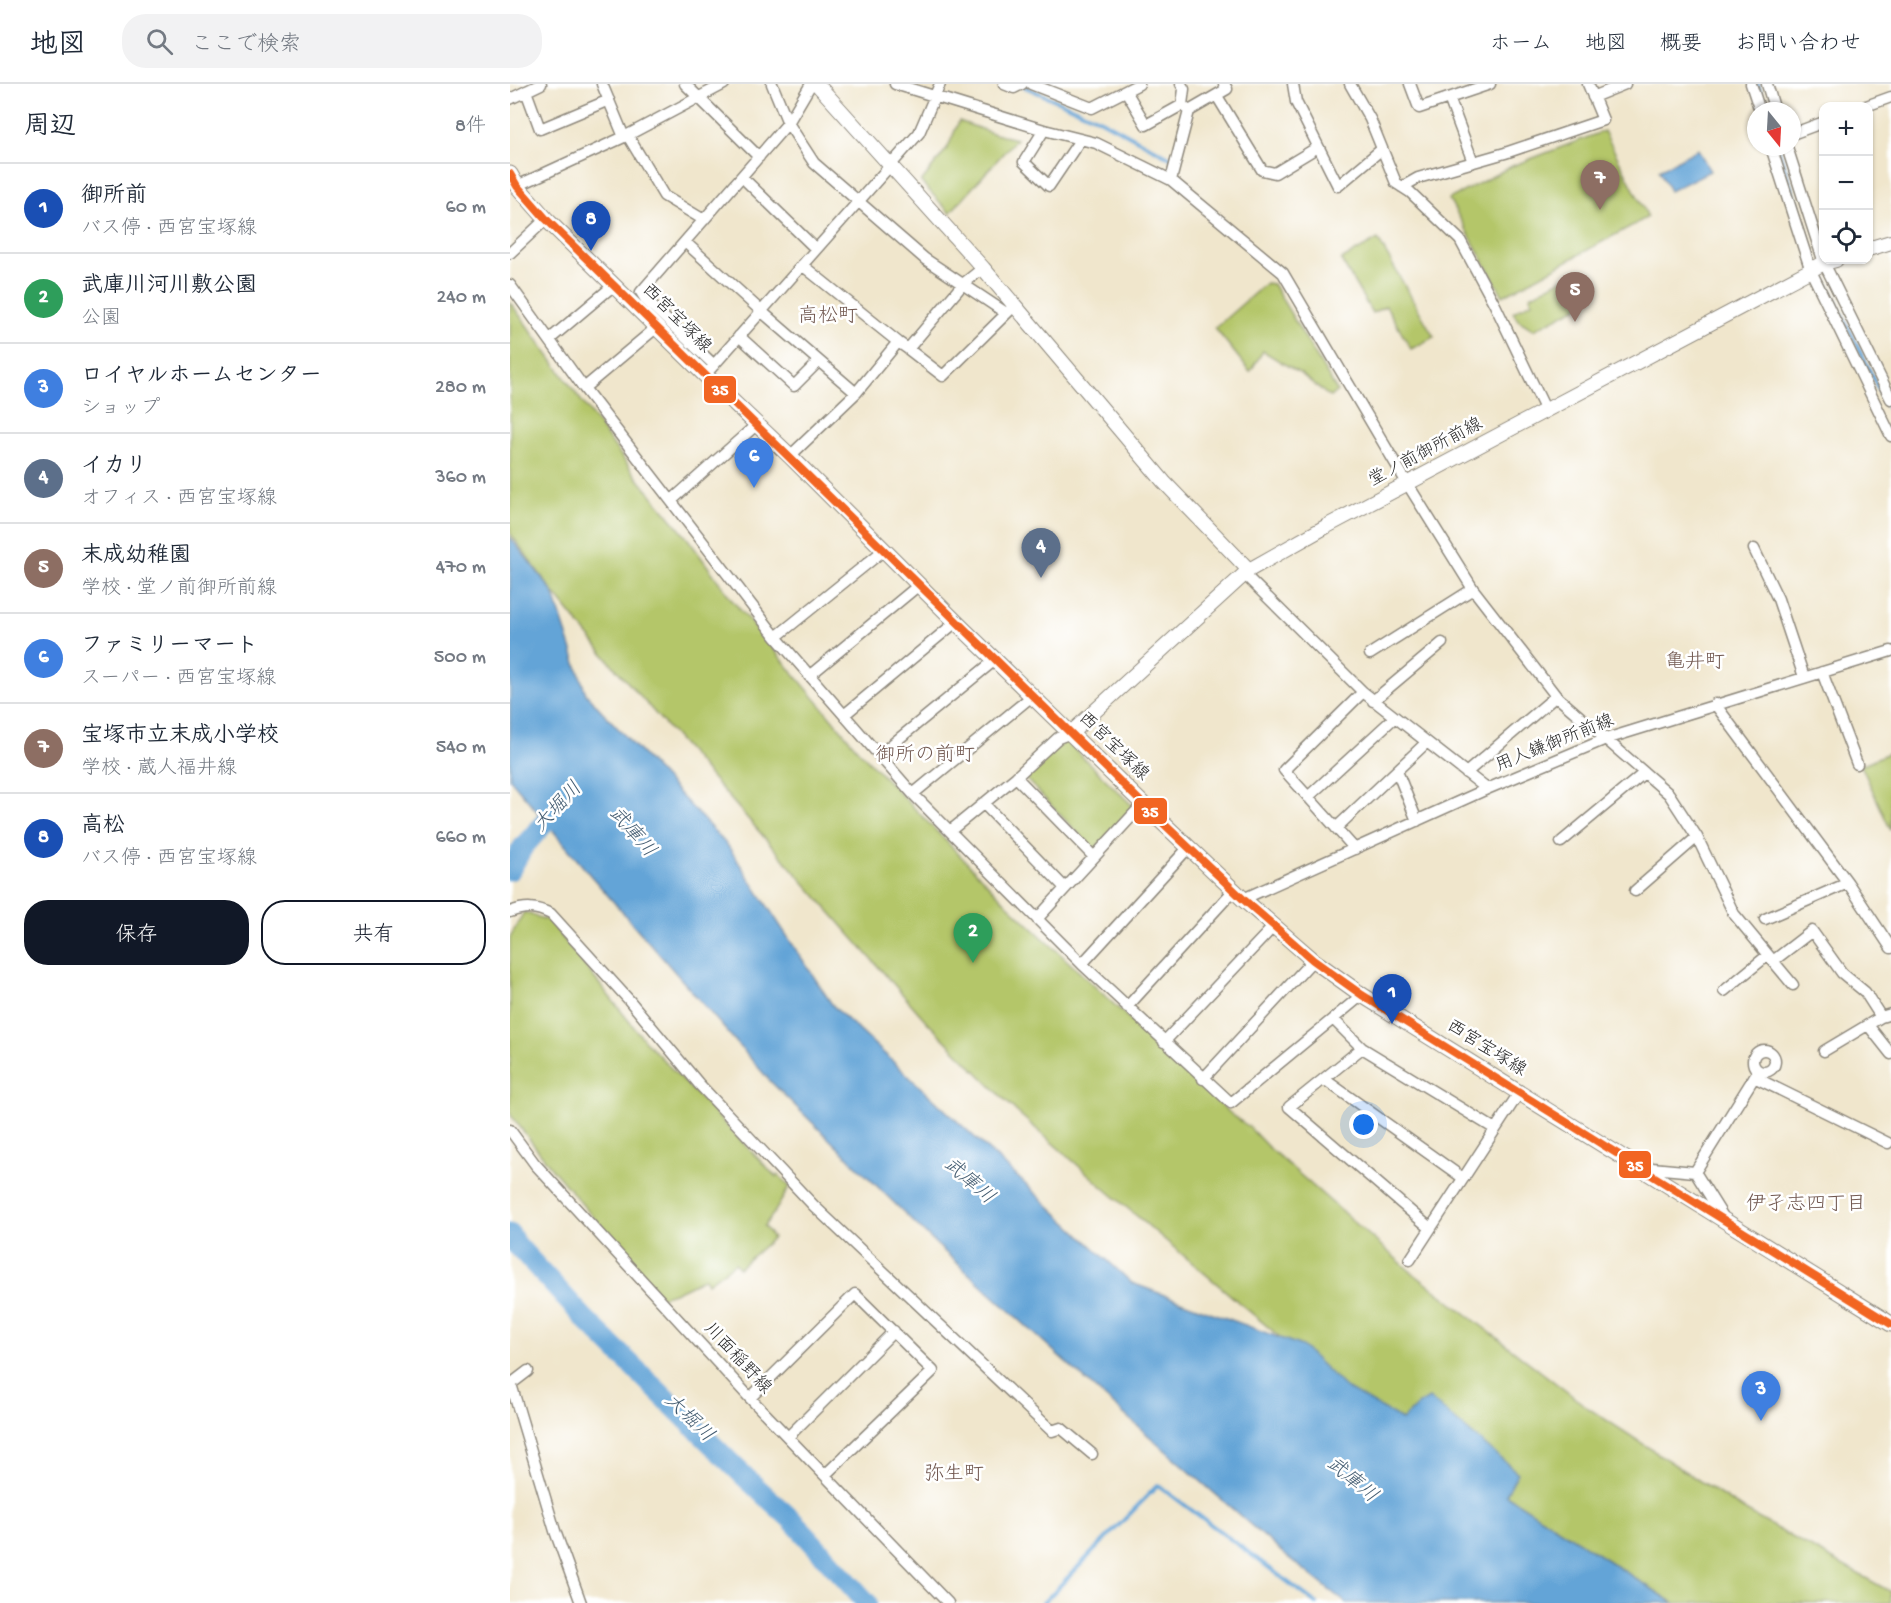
<!DOCTYPE html>
<html lang="ja">
<head>
<meta charset="utf-8">
<style>
	body { margin:0; font-family:"Gochi Hand","Klee One",sans-serif; background:#f2f2f3; color:#1f2937 }
	.controls { position:absolute; right:18px; top:18px; display:grid; overflow:hidden; border-radius:12px; box-shadow:0 2px 4px #0004 }
	.controls button { width:54px; height:54px; display:grid; place-items:center; padding:0; border:0; border-bottom:2px solid #e0e1e3; background:#fff; color:#1f2937; font:30px sans-serif }
	.compass { position:absolute; left:1237px; top:18px; width:54px; height:54px; border-radius:50%; background:#fff; box-shadow:0 2px 4px #0004; rotate:162deg }
	.you { position:absolute; left:854px; top:1041px; width:21px; height:21px; margin:-15px; border:4px solid #fff; border-radius:50%; background:#1a73e8; box-shadow:0 0 0 9px #1a73e833 }
	.badge { display:grid; place-items:center; width:39px; height:39px; border-radius:50%; background:#111827; color:#fff; font-size:20px; font-weight:700 }
	.pin { position:absolute; translate:-50% -50px; filter:drop-shadow(0 2px 3px #0008) }
	.pin::after { content:''; position:absolute; top:32px; width:21px; height:18px; background:inherit; clip-path:polygon(0 0,100% 0,50% 100%) }
	.list { margin:0; padding:0; list-style:none }
	h2 { display:flex; justify-content:space-between; align-items:center; height:78px; margin:0; padding:0 24px; font-size:26px }
	h2 small { font-size:20px; font-weight:400; color:#747a83 }
	.list li { display:grid; grid-template-columns:39px 1fr auto; gap:18px; align-items:center; box-sizing:border-box; height:90px; padding:0 24px; border-top:2px solid #e0e1e3 }
	.list b { display:block; font-size:22px; white-space:nowrap }
	.list p { margin:0; font-size:20px; white-space:nowrap; color:#747a83 }
	.list em { font-size:20px; font-style:normal; color:#747a83 }
	.actions { display:flex; gap:12px; padding:18px 24px }
	.actions a { flex:1; padding:14px 0; border:2px solid #111827; border-radius:24px; text-align:center; font-size:21px; color:#111827 }
	.actions .main { background:#111827; color:#fff }
	.icon { flex:none; width:33px; height:33px; fill:none; stroke:currentColor; stroke-width:2; stroke-linecap:round; stroke-linejoin:round }
	.map { position:relative; flex:none; width:1381px; height:1519px; overflow:hidden }
	header { display:flex; align-items:center; gap:36px; box-sizing:border-box; height:84px; padding:0 30px; background:#fff; border-bottom:2px solid #e0e1e3 }
	header strong { font-size:28px }
	nav { display:flex; gap:33px; margin-inline-start:auto; font-size:21px }
	.search { width:420px; height:54px; background:#f2f2f3; display:flex; align-items:center; gap:15px; box-sizing:border-box; padding:0 21px; border-radius:24px; color:#747a83; font-size:22px }
	main { display:flex }
	aside { flex:1; background:#fff }
	.map>svg:first-child { display:block }
	.green { fill:#b4c669; stroke:#70784a; stroke-width:1.5 }
	.water { fill:#64a4d7; stroke:#486881; stroke-width:1.5 }
	.lines { fill:none; stroke-linecap:round; stroke-linejoin:round }
	.stream { stroke:#64a4d7; stroke-width:4 }
	.river { stroke:#64a4d7; stroke-width:21 }
	.minor-casing { stroke:#8e887c; stroke-width:13 }
	.tertiary-casing { stroke:#8e887c; stroke-width:16 }
	.secondary-casing { stroke:#8e887c; stroke-width:17 }
	.minor { stroke:#fff; stroke-width:10 }
	.tertiary { stroke:#fff; stroke-width:14 }
	.secondary { stroke:#fff; stroke-width:15 }
	.bus-1-casing { stroke:#fff; stroke-width:12 }
	.bus-1 { stroke:#f26522; stroke-width:8 }
	.labels { text-anchor:middle; dominant-baseline:central; stroke-width:5; stroke-linejoin:round; paint-order:stroke }
	.street-label { font-size:18px; fill:#2b2b2b; stroke:#fff }
	.neighbourhood-label { font-size:20px; fill:#725951; stroke:#fff }
	.water-label { font-size:20px; font-style:italic; fill:#425b70; stroke:#fff }
	.line-badge { stroke:#fff; stroke-width:2 }
	.badge-label { font-size:16px; text-anchor:middle; font-weight:bold; fill:#fff }
</style>
</head>
<body>
<header>
<strong>地図</strong>
<div class="search"><svg class="icon" aria-label="search" viewBox="0 0 24 24"><circle cx="10" cy="10" r="6"/><path d="M15 15l6 6"/></svg>ここで検索</div>
<nav><a>ホーム</a><a>地図</a><a>概要</a><a>お問い合わせ</a></nav>
</header>
<main>
<aside>
<h2>周辺<small>8件</small></h2>
<ul class="list">
<li><span class="badge" style="background:#1a4fb4">1</span><div><b>御所前</b><p>バス停 · 西宮宝塚線</p></div><em>60 m</em></li>
<li><span class="badge" style="background:#2e9e5b">2</span><div><b>武庫川河川敷公園</b><p>公園</p></div><em>240 m</em></li>
<li><span class="badge" style="background:#3f7fe0">3</span><div><b>ロイヤルホームセンター</b><p>ショップ</p></div><em>280 m</em></li>
<li><span class="badge" style="background:#5c6f8a">4</span><div><b>イカリ</b><p>オフィス · 西宮宝塚線</p></div><em>360 m</em></li>
<li><span class="badge" style="background:#8d6e63">5</span><div><b>末成幼稚園</b><p>学校 · 堂ノ前御所前線</p></div><em>470 m</em></li>
<li><span class="badge" style="background:#3f7fe0">6</span><div><b>ファミリーマート</b><p>スーパー · 西宮宝塚線</p></div><em>500 m</em></li>
<li><span class="badge" style="background:#8d6e63">7</span><div><b>宝塚市立末成小学校</b><p>学校 · 蔵人福井線</p></div><em>540 m</em></li>
<li><span class="badge" style="background:#1a4fb4">8</span><div><b>高松</b><p>バス停 · 西宮宝塚線</p></div><em>660 m</em></li>
</ul>
<div class="actions"><a class="main">保存</a><a>共有</a></div>
</aside>
<div class="map">
<svg width="1381" height="1519" viewBox="0 0 1381 1519">
	<rect width="100%" height="100%" fill="#fff"/>
	<filter id="ink" filterUnits="userSpaceOnUse"><feTurbulence type="fractalNoise" baseFrequency=".0167" numOctaves="2"/><feDisplacementMap in="SourceGraphic" scale="12" xChannelSelector="R" yChannelSelector="G"/><feConvolveMatrix kernelMatrix="1 2 1 2 8 2 1 2 1" color-interpolation-filters="sRGB"/></filter>
	<filter id="wash" filterUnits="userSpaceOnUse"><feTurbulence type="fractalNoise" baseFrequency=".008" numOctaves="4" result="noise"/><feDisplacementMap in="SourceGraphic" scale="24" xChannelSelector="R" yChannelSelector="G"/><feGaussianBlur stdDeviation="1.35" result="paint"/><feColorMatrix in="noise" values="0 0 0 0 0 0 0 0 0 0 0 0 0 0 0 0 0 1.4 0 .05"/><feComposite in="paint" operator="in"/></filter>
	<g filter="url(#wash)">
		<rect width="100%" height="100%" fill="#f0e6cc"/>
		<path class="green" d="M 449,37 L 485,50 L 506,55 L 440,129 L 411,98 L 438,63 Z
			M 1094,47 L 1138,133 L 993,212 L 939,115 L 1002,82 Z
			M 868,155 L 924,253 L 901,265 L 876,222 L 862,229 L 831,176 Z
			M 1058,192 L 1071,221 L 1024,246 L 1008,236 L 1003,228 L 1022,218 L 1020,212 Z
			M 756,199 L 763,200 L 827,307 L 820,313 L 791,290 L 753,267 L 740,288 L 705,244 Z
			M 0,218 L 125,391 L 178,455 L 222,516 L 349,667 L 498,821 L 723,1032 L 738,1042 L 756,1061 L 899,1186 L 1078,1324 L 1237,1428 L 1381,1508 L 1381,1519 L 1164,1519 L 996,1411 L 909,1320 L 892,1336 L 830,1304 L 602,1111 L 507,1028 L 417,938 L 99,577 L 43,508 L 0,449 Z
			M 555,656 L 624,723 L 584,766 L 513,692 Z
			M 1381,668 L 1381,747 L 1351,681 Z
			M 14,828 L 39,837 L 135,957 L 266,1093 L 268,1091 L 280,1102 L 264,1129 L 254,1142 L 263,1154 L 229,1184 L 225,1179 L 198,1199 L 195,1194 L 164,1209 L 151,1213 L 43,1086 L 0,1030 L 0,853 Z"/>
		<path class="water" d="M 1188,65 L 1200,87 L 1160,107 L 1149,86 Z
			M 0,453 L 43,508 L 76,610 L 218,762 L 323,922 L 622,1199 L 792,1262 L 836,1304 L 892,1336 L 909,1320 L 919,1314 L 1008,1389 L 996,1411 L 1164,1519 L 836,1519 L 775,1471 L 591,1310 L 425,1159 L 261,998 L 80,791 L 0,695 Z"/>
		<g class="lines">
			<path class="stream" d="M 1248,0 L 1256,27
				M 515,3 L 591,36 L 661,74
				M 1268,63 L 1306,179
				M 1310,186 L 1381,330
				M 533,1519 L 648,1401 L 806,1519"/>
			<path class="river" d="M 0,786 L 13,763 L 55,716
				M 0,1150 L 5,1159 L 75,1235 L 235,1393 L 281,1435 L 357,1519"/>
		</g>
	</g>
	<g filter="url(#ink)">
		<g class="lines">
			<defs>
				<path id="minor" d="M 92,0 L 114,53
					M 175,0 L 249,73
					M 262,0 L 278,39 L 304,79 L 415,175 L 496,229
					M 385,0 L 534,46 L 586,59 L 661,96 L 773,189 L 897,399 L 963,505 L 1046,612 L 1159,710 L 1187,753 L 1224,830 L 1263,877 L 1302,847 L 1332,889 L 1355,908 L 1371,933 L 1381,930
					M 494,0 L 504,4 L 512,0
					M 521,0 L 582,24 L 629,0
					M 671,0 L 674,5 L 672,21
					M 783,0 L 786,18 L 828,102 L 872,65
					M 840,0 L 860,35 L 886,99 L 900,108 L 950,156 L 985,221 L 1036,327
					M 900,0 L 909,24 L 980,0
					M 1241,0 L 1250,27
					M 1257,0 L 1265,27
					M 16,7 L 30,45 L 99,16
					M 616,7 L 636,41 L 672,21 L 679,27
					M 707,12 L 752,86 L 765,89 L 808,63
					M 1083,13 L 1115,0
					M 939,14 L 963,78
					M 0,15 L 31,0
					M 1356,22 L 1381,13
					M 534,46 L 514,78 L 539,102 L 570,56
					M 1282,50 L 1314,38
					M 118,52 L 154,112 L 194,136
					M 1261,63 L 1301,187 L 1381,352
					M 1277,63 L 1314,179 L 1381,315
					M 232,93 L 306,165
					M 661,96 L 679,27 L 717,5 L 714,0
					M 7,102 L 114,53 L 214,0
					M 892,103 L 908,94 L 995,69 L 1093,36 L 1078,0
					M 175,158 L 251,227 L 346,309
					M 0,169 L 36,135
					M 292,181 L 388,258
					M 0,201 L 74,304 L 266,553 L 403,710 L 572,880 L 721,1019 L 852,911
					M 229,252 L 284,302 L 309,277
					M 40,255 L 104,201
					M 398,265 L 433,292 L 500,226
					M 204,281 L 136,216 L 131,208 L 278,39 L 301,0
					M 195,291 L 409,49 L 430,0
					M 74,304 L 147,243
					M 280,372 L 346,309 L 388,258 L 398,265 L 453,200 L 473,184
					M 161,417 L 246,341
					M 1244,465 L 1268,515 L 1294,593
					M 734,490 L 853,608 L 977,705
					M 266,553 L 374,466
					M 860,570 L 963,505
					M 1312,588 L 1347,680
					M 299,592 L 409,501
					M 863,617 L 932,559
					M 1205,620 L 1338,799 L 1381,864
					M 334,631 L 446,538
					M 369,671 L 485,576
					M 887,687 L 907,737
					M 956,689 L 1046,612
					M 506,693 L 584,773
					M 403,710 L 522,612
					M 798,713 L 885,633
					M 473,719 L 555,804
					M 826,744 L 917,658
					M 440,747 L 506,693 L 548,654 L 561,649
					M 1051,758 L 1134,689
					M 845,765 L 774,686 L 853,608
					M 1125,807 L 1187,753
					M 733,815 L 977,705 L 1096,655 L 1381,567
					M 0,828 C 16,822 26,823 41,830 L 119,916 L 189,1000 L 304,1122 L 542,1347 L 551,1344 L 582,1370
					M 527,835 L 633,720
					M 1255,835 L 1338,799
					M 1263,877 L 1283,901
					M 572,880 L 679,763
					M 1214,907 L 1258,871
					M 617,923 L 724,806
					M 823,935 L 852,964 L 985,1045
					M 1358,941 L 1381,970
					M 654,958 L 764,842
					M 852,964 L 779,1023 L 920,1144
					M1243 977a11 11 0 1 1 22 0a11 11 0 1 1-22 0Z
					M 1314,967 L 1371,933
					M 1244,993 L 1378,1059
					M 693,995 L 803,876
					M 814,995 L 953,1094
					M 0,1046 L 25,1080 L 240,1314 L 438,1519
					M 1131,1083 L 1185,1088 L 1215,1136
					M 1185,1088 L 1248,987
					M 900,1176 L 1009,1009
					M 18,1287 L 1,1300 L 45,1447 L 71,1519
					M 240,1314 L 345,1210 L 423,1287 L 315,1391
					M 278,1353 L 384,1247"/>
				<path id="tertiary" d="M 307,0 L 473,184 L 654,398 L 739,486
					M 1358,165 L 1381,158
					M 561,649 L 739,486 L 817,442 L 1314,179 L 1326,176"/>
				<path id="secondary" d="M 0,90 L 7,102 L 36,135 L 195,291 L 280,372 L 446,538 L 633,720 L 733,815 L 803,876 L 852,911 L 1381,1240"/>
			</defs>
			<use href="#minor" class="minor-casing"/>
			<use href="#tertiary" class="tertiary-casing"/>
			<use href="#secondary" class="secondary-casing"/>
			<use href="#minor" class="minor"/>
			<use href="#tertiary" class="tertiary"/>
			<use href="#secondary" class="secondary"/>
			<defs>
				<path id="bus-1" d="M 0,90 L 7,102 L 36,135 L 633,720 L 733,815 L 803,876 L 852,911 L 1381,1240"/>
			</defs>
			<use href="#bus-1" class="bus-1-casing"/>
			<use href="#bus-1" class="bus-1"/>
		</g>
	</g>
	<g class="labels">
		<g class="street-label">
			<text transform="translate(166 235) rotate(45)">西宮宝塚線</text>
			<text transform="translate(916 369) rotate(-28)">堂ノ前御所前線</text>
			<text transform="translate(1045 660) rotate(-22)">用人鎌御所前線</text>
			<text transform="translate(603 663) rotate(44)">西宮宝塚線</text>
			<text transform="translate(976 965) rotate(32)">西宮宝塚線</text>
			<text transform="translate(227 1275) rotate(47)">川面稲野線</text>
		</g>
		<g class="neighbourhood-label">
			<text x="318" y="233">高松町</text>
			<text x="1185" y="579">亀井町</text>
			<text x="415" y="672">御所の前町</text>
			<text x="1296" y="1121">伊孑志四丁目</text>
			<text x="444" y="1391">弥生町</text>
		</g>
		<g class="water-label">
			<text transform="translate(49 724) rotate(-47)">大堀川</text>
			<text transform="translate(121 749) rotate(49)">武庫川</text>
			<text transform="translate(458 1098) rotate(41)">武庫川</text>
			<text transform="translate(178 1335) rotate(44)">大堀川</text>
			<text transform="translate(841 1397) rotate(40)">武庫川</text>
		</g>
	</g>
	<g class="line-badge">
		<rect x="193" y="291" width="34" height="29" rx="6" fill="#f26522"/>
		<rect x="623" y="713" width="35" height="28" rx="6" fill="#f26522"/>
		<rect x="1108" y="1066" width="34" height="29" rx="6" fill="#f26522"/>
	</g>
	<g class="badge-label">
		<text x="210" y="311">35</text>
		<text x="640" y="733">35</text>
		<text x="1125" y="1087">35</text>
	</g>
</svg>
<div class="controls">
<button>+</button>
<button>−</button>
<button><svg class="icon" aria-label="locate" viewBox="0 0 24 24"><circle cx="12" cy="12" r="6"/><path d="M12 2v4M12 18v4M2 12h4M18 12h4"/></svg></button>
</div>
<svg class="compass" viewBox="-18 -18 36 36"><path d="M0-13l5 13h-10z" fill="#e53935"/><path d="M0 13l5-13h-10z" fill="#747a83"/></svg>
<div class="you"></div>
<div class="pin badge" style="left:882px;top:940px;background:#1a4fb4">1</div>
<div class="pin badge" style="left:463px;top:879px;background:#2e9e5b">2</div>
<div class="pin badge" style="left:1251px;top:1337px;background:#3f7fe0">3</div>
<div class="pin badge" style="left:531px;top:494px;background:#5c6f8a">4</div>
<div class="pin badge" style="left:1065px;top:238px;background:#8d6e63">5</div>
<div class="pin badge" style="left:244px;top:404px;background:#3f7fe0">6</div>
<div class="pin badge" style="left:1090px;top:126px;background:#8d6e63">7</div>
<div class="pin badge" style="left:81px;top:167px;background:#1a4fb4">8</div>
</div>
</main>
</body>
</html>
